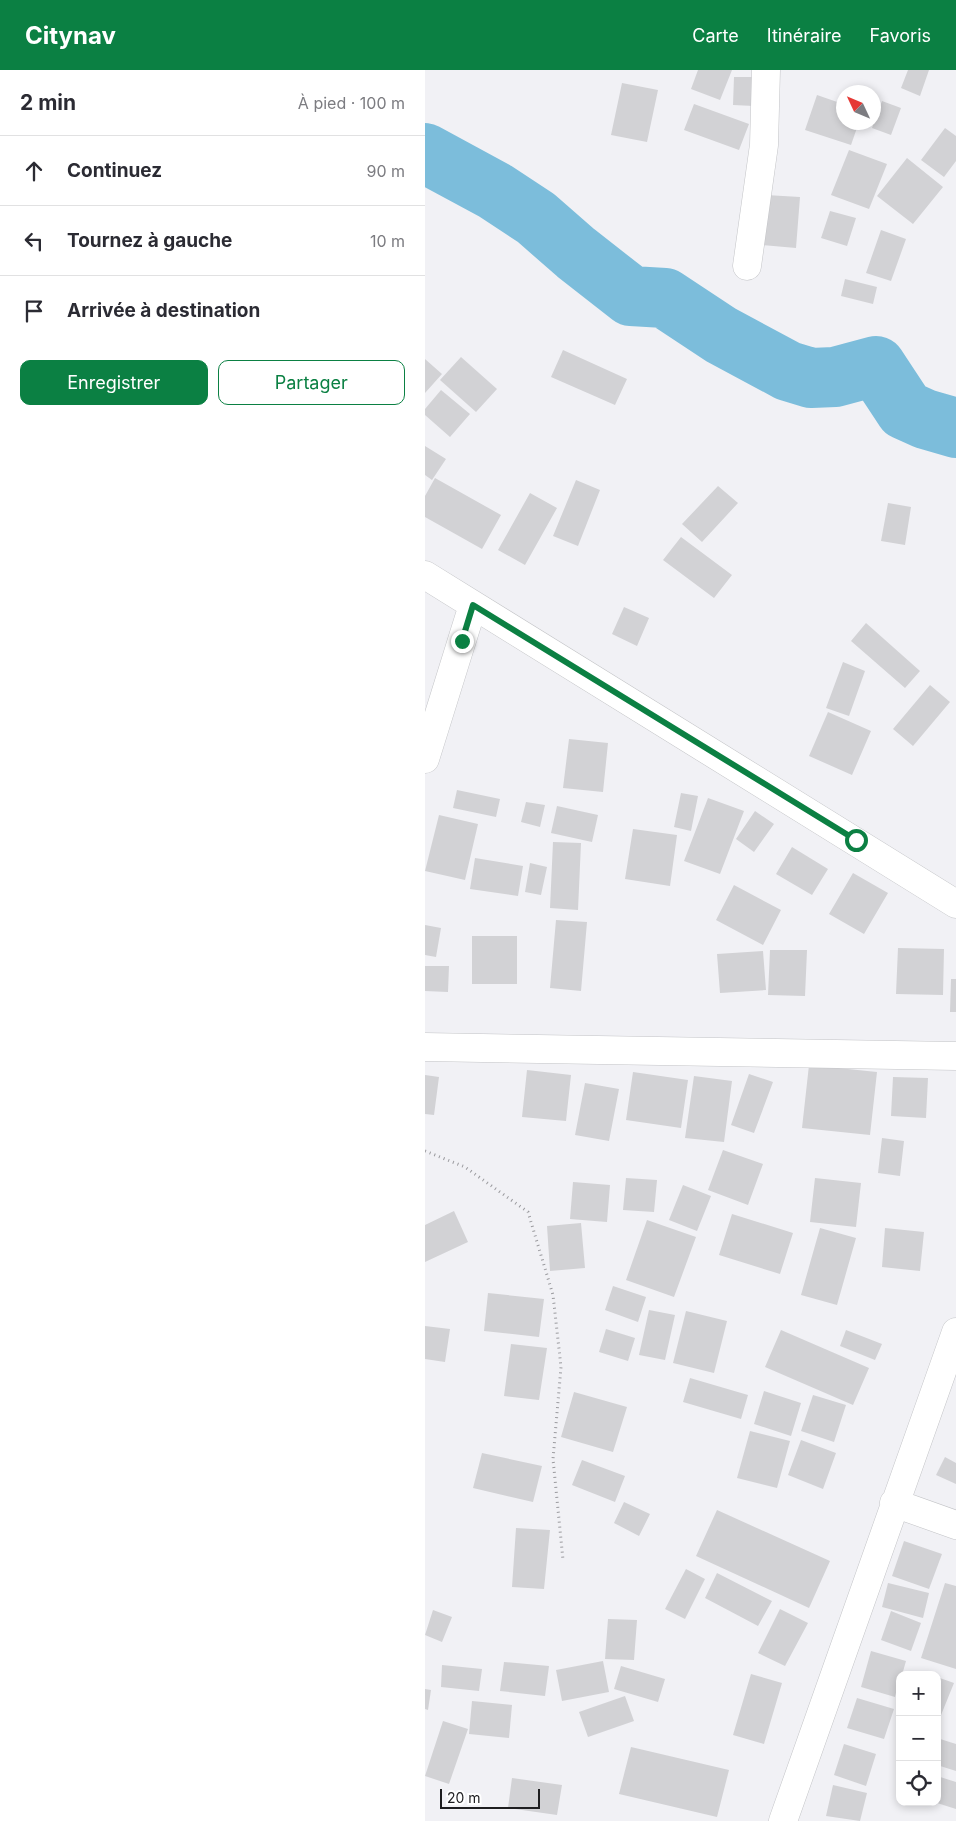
<!DOCTYPE html>
<html lang="fr">
<head>
<meta charset="utf-8">
<style>
	body { margin:0; font-family:Inter,sans-serif; background:#f2f2f3; color:#2b2b33 }
	.controls { position:absolute; right:15px; bottom:15px; display:grid; overflow:hidden; border-radius:10px; box-shadow:0 2px 8px #0003 }
	.controls button { width:45px; height:45px; display:grid; place-items:center; padding:0; border:0; border-bottom:1px solid #e1e1e2; background:#fff; color:#2b2b33; font:25px sans-serif }
	.compass { position:absolute; left:411px; top:15px; width:45px; height:45px; border-radius:50%; background:#fff; box-shadow:0 2px 8px #0003; rotate:314deg }
	.scale { position:absolute; left:15px; bottom:12px; width:100px; box-sizing:border-box; padding-left:5px; border:2px solid #1e1e20; border-top:0; font-size:14px; line-height:18px; white-space:nowrap; color:#1e1e20; -webkit-text-stroke:4px #fff; paint-order:stroke }
	.stop { position:absolute; width:15px; height:15px; margin:-11px; border:4px solid #0b8043; border-radius:50%; background:#fff }
	.stop.end { background:#0b8043; border-color:#fff; box-shadow:0 1px 5px #0008 }
	.list { margin:0; padding:0; list-style:none }
	h2 { display:flex; justify-content:space-between; align-items:center; height:65px; margin:0; padding:0 20px; font-size:21px }
	h2 small { font-size:16px; font-weight:400; color:#7c7c81 }
	.list li { display:grid; grid-template-columns:32px 1fr auto; gap:15px; align-items:center; box-sizing:border-box; height:70px; padding:0 20px; border-top:1px solid #e1e1e2 }
	.list b { display:block; font-size:19px; white-space:nowrap }
	.list em { font-size:16px; font-style:normal; color:#7c7c81 }
	.actions { display:flex; gap:10px; padding:15px 20px }
	.actions a { flex:1; padding:11px 0; border:1px solid #0b8043; border-radius:10px; text-align:center; font-size:18px; color:#0b8043 }
	.actions .main { background:#0b8043; color:#fff }
	.icon { flex:none; width:28px; height:28px; fill:none; stroke:currentColor; stroke-width:2; stroke-linecap:round; stroke-linejoin:round }
	.map { position:relative; flex:none; width:531px; height:1751px; overflow:hidden }
	header { display:flex; align-items:center; gap:30px; box-sizing:border-box; height:70px; padding:0 25px; background:#0b8043; color:#fff }
	header strong { font-size:24px }
	nav { display:flex; gap:28px; margin-inline-start:auto; font-size:18px }
	main { display:flex }
	aside { flex:1; background:#fff }
	.map>svg:first-child { display:block }
	.lines { fill:none; stroke-linecap:round; stroke-linejoin:round }
	.river { stroke:#7cbddb; stroke-width:60 }
	.building { fill:#d2d2d5 }
	.minor-casing { stroke:#c3c4c7; stroke-width:29 }
	.path { stroke:#9a9a9e; stroke-width:3; stroke-dasharray:1 4; stroke-linecap:butt }
	.minor { stroke:#fff; stroke-width:28 }
	.route { stroke:#0b8043; stroke-width:6 }
</style>
</head>
<body>
<header>
<strong>Citynav</strong>
<nav><a>Carte</a><a>Itinéraire</a><a>Favoris</a></nav>
</header>
<main>
<aside>
<h2>2 min<small>À pied · 100 m</small></h2>
<ul class="list">
<li><svg class="icon" aria-label="ahead" viewBox="0 0 24 24"><path d="M12 20V5M6 11l6-6 6 6"/></svg><div><b>Continuez</b></div><em>90 m</em></li>
<li><svg class="icon" aria-label="left" viewBox="0 0 24 24"><path d="M17 20v-9H6M10 6l-5 5 5 5"/></svg><div><b>Tournez à gauche</b></div><em>10 m</em></li>
<li><svg class="icon" aria-label="arrive" viewBox="0 0 24 24"><path d="M6 21V4h12l-3 4 3 4H6"/></svg><div><b>Arrivée à destination</b></div></li>
</ul>
<div class="actions"><a class="main">Enregistrer</a><a>Partager</a></div>
</aside>
<div class="map">
<svg width="531" height="1751" viewBox="0 0 531 1751">
	<rect width="100%" height="100%" fill="#f1f1f5"/>
	<g class="lines">
		<path class="river" d="M 0,83 L 70,121 L 111,148 L 151,183 L 206,226 L 240,228 L 296,265 L 363,301 L 386,308 L 410,307 L 451,296 L 480,340 L 500,349 L 531,358"/>
	</g>
	<path class="building" d="M 273,0 L 307,0 L 295,30 L 266,19 Z
		M 483,0 L 504,0 L 495,26 L 476,18 Z
		M 309,7 L 331,7 L 329,36 L 308,35 Z
		M 197,13 L 233,20 L 222,72 L 186,65 Z
		M 392,25 L 418,34 L 418,52 L 434,52 L 426,75 L 380,60 Z
		M 457,31 L 476,38 L 466,65 L 447,58 Z
		M 269,34 L 324,54 L 314,80 L 259,60 Z
		M 520,58 L 531,66 L 531,91 L 519,107 L 496,90 Z
		M 424,80 L 462,94 L 444,139 L 406,125 Z
		M 482,88 L 518,117 L 488,154 L 452,126 Z
		M 341,125 L 375,127 L 371,178 L 336,175 Z
		M 405,141 L 431,148 L 422,176 L 396,168 Z
		M 456,160 L 481,169 L 466,211 L 441,203 Z
		M 420,209 L 452,217 L 448,234 L 416,226 Z
		M 138,280 L 202,309 L 190,335 L 126,307 Z
		M 36,287 L 72,319 L 51,342 L 15,310 Z
		M 0,289 L 17,304 L 0,323 Z
		M 16,320 L 45,344 L 25,367 L 0,345 L 0,339 Z
		M 0,376 L 21,389 L 7,410 L 0,405 Z
		M 10,408 L 76,445 L 57,479 L 0,447 L 0,426 Z
		M 151,410 L 175,420 L 153,476 L 128,466 Z
		M 293,416 L 313,433 L 277,472 L 257,454 Z
		M 105,423 L 132,438 L 100,495 L 73,480 Z
		M 463,433 L 486,437 L 480,475 L 456,471 Z
		M 256,467 L 307,505 L 289,528 L 238,490 Z
		M 199,537 L 224,548 L 212,576 L 187,564 Z
		M 441,553 L 495,601 L 480,618 L 426,571 Z
		M 418,592 L 440,601 L 424,646 L 401,638 Z
		M 505,615 L 525,632 L 488,676 L 468,659 Z
		M 403,642 L 446,661 L 427,705 L 384,686 Z
		M 144,669 L 183,673 L 178,722 L 138,718 Z
		M 32,720 L 75,729 L 71,747 L 28,738 Z
		M 256,723 L 273,726 L 266,761 L 249,757 Z
		M 283,728 L 319,741 L 295,804 L 259,791 Z
		M 101,732 L 120,735 L 115,757 L 96,752 Z
		M 132,736 L 173,745 L 167,772 L 126,763 Z
		M 330,741 L 349,754 L 329,782 L 311,769 Z
		M 14,745 L 53,754 L 40,810 L 0,801 Z
		M 208,759 L 252,765 L 245,816 L 200,809 Z
		M 128,772 L 156,773 L 153,840 L 125,838 Z
		M 367,777 L 403,799 L 387,825 L 351,804 Z
		M 50,788 L 98,796 L 93,826 L 45,819 Z
		M 105,793 L 122,797 L 116,825 L 100,822 Z
		M 428,803 L 463,823 L 439,864 L 404,844 Z
		M 309,815 L 356,840 L 338,875 L 291,850 Z
		M 131,850 L 162,852 L 156,921 L 125,918 Z
		M 0,855 L 16,858 L 11,887 L 0,885 Z
		M 47,866 L 92,866 L 92,914 L 47,914 Z
		M 473,878 L 519,879 L 518,925 L 471,924 Z
		M 345,880 L 382,880 L 380,926 L 343,925 Z
		M 338,881 L 341,920 L 295,923 L 292,884 Z
		M 0,896 L 24,896 L 23,922 L 0,921 Z
		M 526,909 L 531,909 L 531,942 L 525,942 Z
		M 384,995 L 452,1002 L 445,1065 L 377,1058 Z
		M 102,1000 L 146,1005 L 141,1051 L 97,1047 Z
		M 208,1002 L 263,1010 L 256,1058 L 201,1050 Z
		M 324,1004 L 348,1012 L 329,1063 L 306,1055 Z
		M 0,1005 L 14,1007 L 9,1045 L 0,1044 Z
		M 269,1006 L 307,1011 L 299,1072 L 260,1068 Z
		M 468,1007 L 503,1008 L 501,1048 L 466,1046 Z
		M 160,1013 L 194,1019 L 184,1071 L 150,1065 Z
		M 457,1068 L 479,1071 L 475,1106 L 453,1103 Z
		M 298,1080 L 338,1094 L 323,1135 L 283,1120 Z
		M 201,1108 L 232,1110 L 229,1142 L 198,1140 Z
		M 390,1108 L 436,1113 L 431,1157 L 385,1152 Z
		M 148,1112 L 185,1115 L 182,1152 L 145,1149 Z
		M 258,1115 L 286,1126 L 272,1161 L 244,1150 Z
		M 29,1141 L 43,1172 L 0,1192 L 0,1155 Z
		M 307,1144 L 368,1163 L 355,1204 L 294,1185 Z
		M 222,1150 L 271,1167 L 249,1227 L 201,1210 Z
		M 156,1153 L 160,1198 L 125,1201 L 122,1156 Z
		M 395,1158 L 431,1168 L 412,1235 L 376,1225 Z
		M 460,1158 L 499,1162 L 495,1201 L 457,1197 Z
		M 188,1216 L 221,1227 L 213,1252 L 180,1240 Z
		M 63,1223 L 119,1229 L 114,1267 L 59,1261 Z
		M 224,1240 L 250,1245 L 240,1290 L 214,1285 Z
		M 261,1241 L 302,1251 L 289,1303 L 248,1293 Z
		M 0,1256 L 25,1259 L 20,1292 L 0,1289 Z
		M 181,1259 L 210,1268 L 203,1291 L 174,1282 Z
		M 356,1260 L 444,1298 L 428,1335 L 340,1297 Z
		M 421,1260 L 457,1274 L 450,1290 L 415,1276 Z
		M 86,1274 L 122,1278 L 114,1330 L 79,1326 Z
		M 265,1308 L 323,1325 L 316,1349 L 258,1332 Z
		M 339,1321 L 376,1333 L 366,1366 L 329,1354 Z
		M 149,1322 L 202,1337 L 188,1382 L 136,1367 Z
		M 388,1325 L 421,1335 L 409,1372 L 376,1361 Z
		M 325,1361 L 365,1371 L 352,1418 L 312,1408 Z
		M 376,1370 L 411,1383 L 398,1419 L 363,1405 Z
		M 57,1383 L 117,1396 L 108,1432 L 48,1418 Z
		M 520,1387 L 531,1393 L 531,1414 L 511,1405 Z
		M 157,1390 L 200,1406 L 190,1432 L 147,1415 Z
		M 199,1432 L 225,1444 L 214,1466 L 189,1453 Z
		M 292,1440 L 405,1491 L 384,1538 L 271,1486 Z
		M 91,1458 L 125,1460 L 119,1519 L 87,1517 Z
		M 479,1471 L 517,1484 L 504,1519 L 467,1506 Z
		M 261,1499 L 280,1509 L 260,1549 L 240,1539 Z
		M 292,1503 L 347,1531 L 333,1556 L 280,1528 Z
		M 463,1513 L 504,1523 L 498,1548 L 457,1537 Z
		M 520,1513 L 531,1516 L 531,1599 L 496,1588 Z
		M 355,1539 L 383,1553 L 360,1596 L 333,1583 Z
		M 8,1540 L 27,1547 L 17,1572 L 0,1565 Z
		M 466,1541 L 496,1553 L 486,1581 L 456,1570 Z
		M 183,1549 L 212,1550 L 209,1590 L 180,1589 Z
		M 446,1581 L 481,1591 L 477,1605 L 475,1605 L 470,1627 L 436,1617 Z
		M 178,1591 L 184,1622 L 137,1631 L 131,1600 Z
		M 79,1592 L 124,1596 L 120,1626 L 75,1621 Z
		M 17,1595 L 57,1599 L 54,1621 L 16,1617 Z
		M 196,1596 L 240,1609 L 233,1632 L 189,1619 Z
		M 326,1604 L 357,1613 L 339,1674 L 308,1665 Z
		M 512,1607 L 529,1613 L 512,1655 Z
		M 0,1619 L 6,1620 L 3,1640 L 0,1639 Z
		M 200,1626 L 209,1651 L 163,1667 L 154,1642 Z
		M 432,1628 L 469,1639 L 459,1669 L 422,1658 Z
		M 47,1631 L 87,1635 L 84,1668 L 44,1664 Z
		M 18,1651 L 43,1659 L 24,1714 L 0,1706 Z
		M 512,1668 L 531,1674 L 531,1701 L 512,1695 Z
		M 419,1674 L 451,1684 L 441,1716 L 409,1705 Z
		M 206,1677 L 304,1700 L 292,1747 L 194,1724 Z
		M 512,1706 L 531,1712 L 531,1739 L 512,1733 Z
		M 87,1708 L 137,1715 L 132,1745 L 83,1738 Z
		M 408,1715 L 442,1723 L 435,1751 L 401,1746 Z"/>
	<g class="lines">
		<defs>
			<path id="minor" d="M 322,196 L 339,75 L 341,0
				M 0,505 L 531,834
				M 0,689 L 48,535
				M 0,977 L 531,986
				M 469,1433 L 531,1455
				M 358,1751 L 531,1262"/>
		</defs>
		<use href="#minor" class="minor-casing"/>
		<path class="path" d="M 0,1081 L 40,1097 L 103,1142 L 128,1225 L 136,1297 L 128,1389 L 138,1490"/>
		<use href="#minor" class="minor"/>
	</g>
	<g class="lines">
		<path class="route" d="M 37,571 L 48,535 L 431,770"/>
	</g>
</svg>
<div class="controls">
<button>+</button>
<button>−</button>
<button><svg class="icon" aria-label="locate" viewBox="0 0 24 24"><circle cx="12" cy="12" r="6"/><path d="M12 2v4M12 18v4M2 12h4M18 12h4"/></svg></button>
</div>
<svg class="compass" viewBox="-18 -18 36 36"><path d="M0-13l5 13h-10z" fill="#e53935"/><path d="M0 13l5-13h-10z" fill="#7c7c81"/></svg>
<div class="scale">20 m</div>
<div class="stop" style="left:431px;top:770px"></div>
<div class="stop end" style="left:37px;top:571px"></div>
</div>
</main>
</body>
</html>
